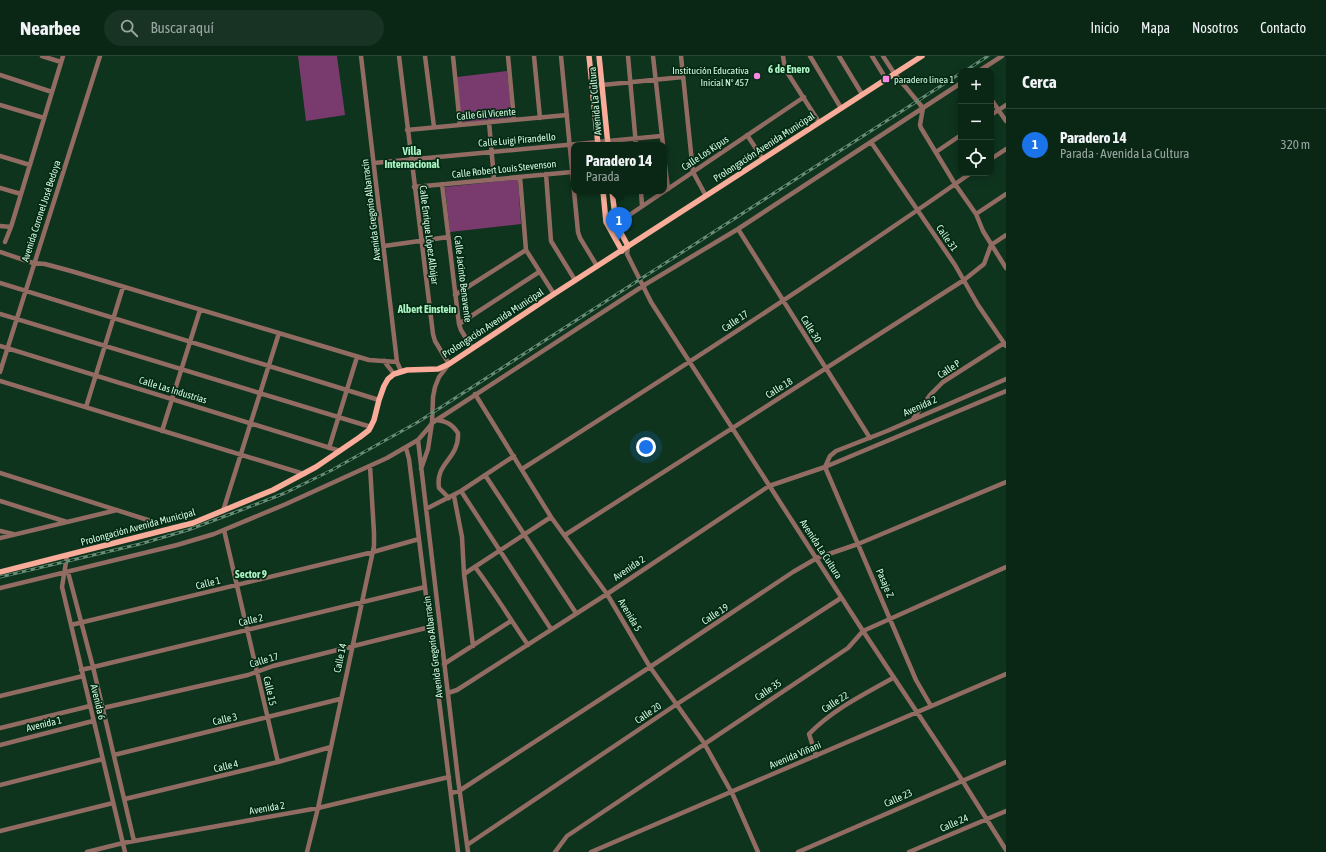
<!DOCTYPE html>
<html lang="es">
<head>
<meta charset="utf-8">
<style>
	body { margin:0; font-family:"Asap Condensed",sans-serif; background:#183323; color:#f1f3f6 }
	.controls { position:absolute; right:12px; top:12px; display:grid; overflow:hidden; border-radius:8px; box-shadow:0 2px 10px #0003 }
	.controls button { width:36px; height:36px; display:grid; place-items:center; padding:0; border:0; border-bottom:1px solid #2a4435; background:#0a2716; color:#f1f3f6; font:20px sans-serif }
	.you { position:absolute; left:646px; top:391px; width:14px; height:14px; margin:-10px; border:3px solid #fff; border-radius:50%; background:#1a73e8; box-shadow:0 0 0 6px #1a73e833 }
	.badge { display:grid; place-items:center; width:26px; height:26px; border-radius:50%; background:#1a73e8; color:#fff; font-size:13px; font-weight:700 }
	.pin { position:absolute; translate:-50% -33px; filter:drop-shadow(0 1px 2px #0008) }
	.pin::after { content:''; position:absolute; top:21px; width:14px; height:12px; background:inherit; clip-path:polygon(0 0,100% 0,50% 100%) }
	.popup { position:absolute; left:571px; top:86px; width:96px; height:52px; box-sizing:border-box; display:grid; place-content:center; border-radius:8px; background:#0a2716; filter:drop-shadow(0 1px 3px #0005); font-size:13px; white-space:nowrap; color:#99a5a1 }
	.popup b { font-size:15px; color:#f1f3f6 }
	.popup::after { content:''; position:absolute; left:50%; top:100%; margin-left:-8px; border:8px solid transparent; border-top-color:#0a2716 }
	.list { margin:0; padding:0; list-style:none }
	h2 { display:flex; justify-content:space-between; align-items:center; height:52px; margin:0; padding:0 16px; font-size:17px }
	h2 small { font-size:13px; font-weight:400; color:#99a5a1 }
	.list li { display:grid; grid-template-columns:26px 1fr auto; gap:12px; align-items:center; box-sizing:border-box; height:72px; padding:0 16px; border-top:1px solid #2a4435 }
	.list b { display:block; font-size:15px; white-space:nowrap }
	.list p { margin:0; font-size:13px; white-space:nowrap; color:#99a5a1 }
	.list em { font-size:13px; font-style:normal; color:#99a5a1 }
	.icon { flex:none; width:22px; height:22px; fill:none; stroke:currentColor; stroke-width:2; stroke-linecap:round; stroke-linejoin:round }
	.map { position:relative; flex:none; width:1006px; height:796px; overflow:hidden }
	header { display:flex; align-items:center; gap:24px; box-sizing:border-box; height:56px; padding:0 20px; background:#0a2716; border-bottom:1px solid #2a4435 }
	header strong { font-size:19px }
	nav { display:flex; gap:22px; margin-inline-start:auto; font-size:14px }
	.search { width:280px; height:36px; background:#183323; display:flex; align-items:center; gap:10px; box-sizing:border-box; padding:0 14px; border-radius:22px; color:#99a5a1; font-size:15px }
	main { display:flex }
	aside { flex:1; background:#0a2716 }
	.map>svg:first-child { display:block }
	.green { fill:#793b6d }
	.lines { fill:none; stroke-linecap:round; stroke-linejoin:round }
	.minor { stroke:#926c63; stroke-width:4.5 }
	.major { stroke:#f9ac99; stroke-width:5.5 }
	.rail-casing { stroke:#688c75; stroke-width:3 }
	.rail { stroke:#032a14; stroke-width:1.5; stroke-dasharray:4.5; stroke-linecap:butt }
	.poi-dot { fill:#fb87e5; stroke:#032a14; stroke-width:1.5 }
	.labels { text-anchor:middle; dominant-baseline:central; stroke-width:3.5; stroke-linejoin:round; paint-order:stroke }
	.poi-label { font-size:10px; fill:#d5f8df; stroke:#032a14; text-anchor:end }
	.street-label { font-size:10px; fill:#d5f8df; stroke:#032a14 }
	.neighbourhood-label { font-size:11px; font-weight:bold; fill:#acf4c3; stroke:#032a14 }
</style>
</head>
<body>
<header>
<strong>Nearbee</strong>
<div class="search"><svg class="icon" aria-label="search" viewBox="0 0 24 24"><circle cx="10" cy="10" r="6"/><path d="M15 15l6 6"/></svg>Buscar aquí</div>
<nav><a>Inicio</a><a>Mapa</a><a>Nosotros</a><a>Contacto</a></nav>
</header>
<main>
<div class="map">
<svg width="1006" height="796" viewBox="0 0 1006 796">
	<rect width="100%" height="100%" fill="#0e341e"/>
	<path class="green" d="M 298,0 L 337,0 L 345,59 L 306,65 Z
		M 507,15 L 512,62 L 461,67 L 457,21 Z
		M 518,123 L 521,168 L 450,176 L 445,131 Z"/>
	<g class="lines">
		<path class="minor" d="M 42,0 L 61,6
			M 361,0 L 397,306 L 401,315
			M 425,0 L 434,71
			M 453,0 L 460,69
			M 508,0 L 514,64
			M 534,0 L 540,62
			M 561,0 L 574,134
			M 628,0 L 636,89
			M 653,0 L 663,89
			M 681,0 L 693,116 L 706,140
			M 783,0 L 785,13 L 819,66
			M 810,0 L 841,52
			M 839,0 L 862,38
			M 872,0 L 886,23
			M 883,0 L 894,17 L 923,52 L 920,69 L 921,72 L 955,128 L 976,158 L 983,175 L 1006,212
			M 979,15 L 1002,0
			M 0,19 L 52,36
			M 592,30 L 683,21
			M 991,43 L 1006,65
			M 0,49 L 44,62
			M 991,59 L 1006,49
			M 489,66 L 494,123
			M 407,74 L 567,59
			M 747,79 L 763,103
			M 871,86 L 955,209 L 978,249 L 1006,290
			M 936,96 L 961,79
			M 0,100 L 30,109
			M 664,101 L 668,133
			M 991,103 L 1006,93
			M 374,107 L 661,80
			M 546,118 L 551,185 L 575,224
			M 520,121 L 526,194 L 554,238
			M 442,128 L 459,268 L 461,274 L 472,292
			M 414,131 L 572,116
			M 0,132 L 21,138
			M 574,135 L 578,176 L 580,182 L 597,210
			M 641,135 L 642,150
			M 976,158 L 1006,138
			M 616,168 L 804,41
			M 0,170 L 11,171
			M 738,173 L 870,382
			M 5,186 L 11,171 L 63,0
			M 384,190 L 448,181
			M 628,190 L 627,198 L 651,246 L 863,575 L 962,724 L 1006,794
			M 0,196 L 33,207 L 45,208 L 71,215 L 369,304 L 397,306
			M 0,227 L 379,344
			M 455,239 L 526,194
			M 0,258 L 371,371
			M 459,268 L 539,216
			M 0,290 L 340,395
			M 384,305 L 394,318
			M 0,316 L 100,0
			M 0,325 L 304,418
			M 475,338 L 551,461 L 607,538 L 650,611 L 704,687 L 733,739 L 758,796
			M 86,351 L 123,231
			M 913,363 L 930,339 L 943,326 L 1004,287
			M 436,364 C 446,365 452,368 458,377 C 459,404 435,406 439,432 L 449,442
			M 162,375 L 200,254
			M 418,384 L 458,723 L 468,796
			M 329,392 L 357,301
			M 406,392 L 409,403 L 458,796
			M 825,411 L 916,624 L 931,650
			M 825,411 L 830,400 L 836,395 L 887,375 L 1006,323
			M 421,413 L 428,393 L 432,367 L 646,228 L 738,173 L 961,27
			M 522,413 C 673,317 824,220 971,117
			M 0,417 L 151,465
			M 485,419 L 576,557
			M 461,435 L 551,573
			M 454,440 L 462,481 L 464,518 L 473,590
			M 0,445 L 67,466
			M 426,453 L 461,435 L 514,400
			M 223,455 L 279,277
			M 224,474 L 278,706
			M 0,475 L 13,478
			M 565,479 L 964,224 L 984,208 L 991,189 L 1006,179
			M 0,482 L 117,454
			M 67,500 L 62,531 L 125,796
			M 475,511 C 494,536 510,563 528,589
			M 68,516 L 93,611 L 134,785
			M 464,518 L 551,461
			M 0,532 L 177,489 L 214,478 L 286,448 L 387,402 L 418,384 L 430,370 L 432,367 L 433,341 L 435,331 L 439,321 L 449,308 L 435,285 L 433,278 L 399,0
			M 71,569 L 373,496 L 419,483
			M 444,608 L 511,565
			M 81,614 L 425,531
			M 448,637 L 457,634 L 607,538 L 769,430 L 825,411 L 1006,335
			M 0,640 L 83,620
			M 103,652 L 248,619 L 273,610 L 430,571
			M 0,672 L 90,650
			M 0,689 L 93,665
			M 114,699 L 340,643
			M 816,700 L 809,678 C 832,654 864,638 893,622
			M 0,729 L 103,703
			M 451,737 L 459,735 L 650,611 L 793,516 L 817,502 L 858,488 L 1006,426
			M 125,743 L 278,706 L 331,691
			M 0,775 L 113,747
			M 467,789 L 677,648 L 841,542
			M 87,796 L 123,787 L 318,752 L 449,721
			M 307,796 L 318,752 L 374,490 L 374,477 L 370,410
			M 555,796 L 567,780 L 848,592 L 863,575 L 1006,511
			M 591,796 L 1006,618
			M 798,796 L 1006,706
			M 909,796 L 1006,755"/>
		<path class="major" d="M 589,0 L 598,89
			M 599,0 L 608,89
			M 603,135 L 606,166 L 622,195
			M 612,135 L 616,168 L 628,190
			M 0,516 L 193,467 L 273,434 L 316,411 L 360,381 L 369,374 L 374,364 L 379,344 L 384,330 L 388,323 L 394,318 L 407,314 L 438,313 L 449,308 L 554,238 L 922,0"/>
		<defs>
			<path id="rail" d="M 965,15 L 988,0
				M 0,521 L 140,488 L 188,474 L 236,456 L 285,437 L 332,414 L 418,366 L 961,17"/>
		</defs>
		<use href="#rail" class="rail-casing"/>
		<use href="#rail" class="rail"/>
	</g>
	<g class="poi-dot">
		<circle cx="757" cy="20" r="4"/>
		<rect x="882" y="19" width="8" height="8" rx="2"/>
	</g>
	<g class="labels">
		<g class="poi-label">
			<text x="749" y="14">Institución Educativa<tspan x="749" dy="12">Inicial Nº 457</tspan></text>
			<text x="894" y="23" text-anchor="start">paradero linea 1</text>
		</g>
		<g class="street-label">
			<text transform="translate(595 45) rotate(-95)">Avenida La Cultura</text>
			<text transform="translate(486 58) rotate(-5)">Calle Gil Vicente</text>
			<text transform="translate(517 84) rotate(-5)">Calle Luigi Pirandello</text>
			<text transform="translate(764 91) rotate(-33)">Prolongación Avenida Municipal</text>
			<text transform="translate(705 97) rotate(-34)">Calle Los Kipus</text>
			<text transform="translate(504 113) rotate(-6)">Calle Robert Louis Stevenson</text>
			<text transform="translate(371 154) rotate(-97)">Avenida Gregorio Albarracín</text>
			<text transform="translate(41 155) rotate(-72)">Avenida Coronel José Bedoya</text>
			<text transform="translate(429 179) rotate(83)">Calle Enrique López Albújar</text>
			<text transform="translate(947 182) rotate(55)">Calle 31</text>
			<text transform="translate(463 223) rotate(83)">Calle Jacinto Benavente</text>
			<text transform="translate(735 265) rotate(-34)">Calle 17</text>
			<text transform="translate(493 267) rotate(-33)">Prolongación Avenida Municipal</text>
			<text transform="translate(811 273) rotate(58)">Calle 30</text>
			<text transform="translate(949 313) rotate(-33)">Calle P</text>
			<text transform="translate(779 332) rotate(-32)">Calle 18</text>
			<text transform="translate(173 334) rotate(17)">Calle Las Industrias</text>
			<text transform="translate(920 350) rotate(-24)">Avenida 2</text>
			<text transform="translate(138 471) rotate(-15)">Prolongación Avenida Municipal</text>
			<text transform="translate(821 493) rotate(57)">Avenida La Cultura</text>
			<text transform="translate(629 512) rotate(-34)">Avenida 2</text>
			<text transform="translate(208 527) rotate(-14)">Calle 1</text>
			<text transform="translate(885 527) rotate(67)">Pasaje Z</text>
			<text transform="translate(715 558) rotate(-33)">Calle 19</text>
			<text transform="translate(630 559) rotate(59)">Avenida 5</text>
			<text transform="translate(251 564) rotate(-13)">Calle 2</text>
			<text transform="translate(433 591) rotate(-97)">Avenida Gregorio Albarracín</text>
			<text transform="translate(340 602) rotate(-78)">Calle 14</text>
			<text transform="translate(264 604) rotate(-17)">Calle 17</text>
			<text transform="translate(768 634) rotate(-34)">Calle 35</text>
			<text transform="translate(270 635) rotate(77)">Calle 15</text>
			<text transform="translate(98 646) rotate(76)">Avenida 6</text>
			<text transform="translate(835 646) rotate(-33)">Calle 22</text>
			<text transform="translate(648 657) rotate(-34)">Calle 20</text>
			<text transform="translate(225 663) rotate(-13)">Calle 3</text>
			<text transform="translate(44 668) rotate(-14)">Avenida 1</text>
			<text transform="translate(795 699) rotate(-23)">Avenida Viñani</text>
			<text transform="translate(226 710) rotate(-13)">Calle 4</text>
			<text transform="translate(898 742) rotate(-24)">Calle 23</text>
			<text transform="translate(267 752) rotate(-10)">Avenida 2</text>
			<text transform="translate(954 767) rotate(-23)">Calle 24</text>
		</g>
		<g class="neighbourhood-label">
			<text x="789" y="13">6 de Enero</text>
			<text x="412" y="95">Villa<tspan x="412" dy="13">Internacional</tspan></text>
			<text x="427" y="253">Albert Einstein</text>
			<text x="251" y="518">Sector 9</text>
		</g>
	</g>
</svg>
<div class="controls">
<button>+</button>
<button>−</button>
<button><svg class="icon" aria-label="locate" viewBox="0 0 24 24"><circle cx="12" cy="12" r="6"/><path d="M12 2v4M12 18v4M2 12h4M18 12h4"/></svg></button>
</div>
<div class="you"></div>
<div class="pin badge" style="left:619px;top:184px">1</div>
<div class="popup"><b>Paradero 14</b>Parada</div>
</div>
<aside>
<h2>Cerca<small></small></h2>
<ul class="list">
<li><span class="badge">1</span><div><b>Paradero 14</b><p>Parada · Avenida La Cultura</p></div><em>320 m</em></li>
</ul>
</aside>
</main>
</body>
</html>
